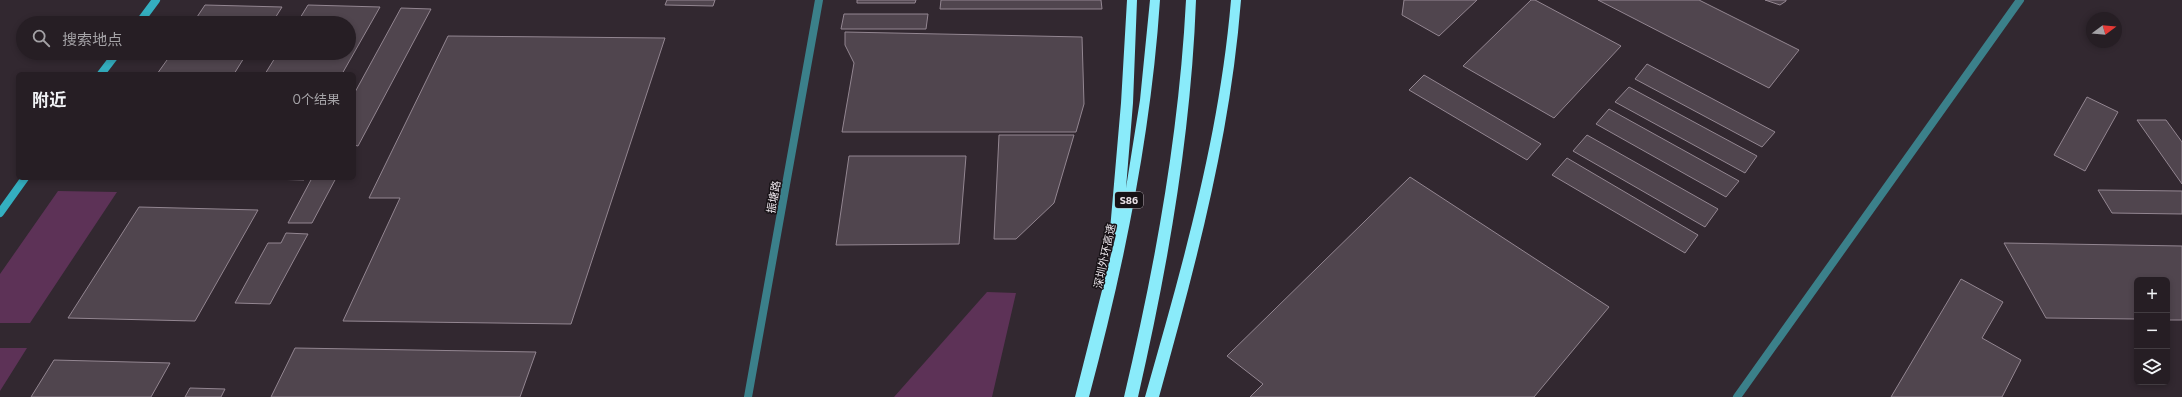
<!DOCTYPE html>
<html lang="zh">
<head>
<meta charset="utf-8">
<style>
	body { margin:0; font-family:Commissioner,"Noto Sans SC",sans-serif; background:#2e272c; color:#f1f3f6 }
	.controls { position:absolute; right:12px; bottom:12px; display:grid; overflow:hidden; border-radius:6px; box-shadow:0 2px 6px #0003 }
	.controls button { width:36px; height:36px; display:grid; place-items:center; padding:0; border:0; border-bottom:1px solid #423c41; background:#261e24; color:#f1f3f6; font:20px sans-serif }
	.compass { position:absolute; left:2086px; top:12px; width:36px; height:36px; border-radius:50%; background:#261e24; box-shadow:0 2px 6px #0003; rotate:74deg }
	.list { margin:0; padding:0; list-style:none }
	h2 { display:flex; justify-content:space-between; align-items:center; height:52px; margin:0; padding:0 16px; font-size:17px }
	h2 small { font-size:13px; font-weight:400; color:#a4a2a6 }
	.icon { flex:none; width:22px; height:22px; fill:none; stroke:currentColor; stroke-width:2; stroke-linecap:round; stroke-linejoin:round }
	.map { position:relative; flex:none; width:2182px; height:397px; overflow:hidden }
	.search { position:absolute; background:#261e24; box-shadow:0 2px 6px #0003; left:16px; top:16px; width:340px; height:44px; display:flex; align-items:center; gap:10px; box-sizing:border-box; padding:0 14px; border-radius:22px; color:#a4a2a6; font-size:15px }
	.panel { position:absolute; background:#261e24; box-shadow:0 2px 6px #0003; left:16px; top:72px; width:340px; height:108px; border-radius:6px }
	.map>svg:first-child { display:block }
	.green { fill:#5d3257 }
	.building { fill:#50454e; stroke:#938691 }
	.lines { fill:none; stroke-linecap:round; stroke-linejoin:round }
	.street { stroke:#3b808a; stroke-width:8 }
	.secondary { stroke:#34afc0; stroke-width:8 }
	.highway { fill:#8aebfa; fill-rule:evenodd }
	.labels { text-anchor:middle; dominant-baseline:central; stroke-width:3; stroke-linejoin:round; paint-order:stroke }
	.shield { fill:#171216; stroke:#a9a2a8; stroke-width:1 }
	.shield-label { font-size:10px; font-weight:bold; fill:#e7e0e6 }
	.street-label { font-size:11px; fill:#e7e0e6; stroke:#171216 }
</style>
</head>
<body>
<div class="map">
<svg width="2182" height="397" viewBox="0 0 2182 397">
	<rect width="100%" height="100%" fill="#322830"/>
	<path class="green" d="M 58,191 L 117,192 L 30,323 L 0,323 L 0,274 Z
		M 987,292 L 1016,293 L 992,397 L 894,397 Z
		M 0,348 L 27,348 L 0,391 Z"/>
	<path class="building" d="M 667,0 L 715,0 L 713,6 L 665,5 Z
		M 857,0 L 916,0 L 915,3 L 857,3 Z
		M 941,0 L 1101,0 L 1102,9 L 940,9 Z
		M 1404,0 L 1477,0 L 1439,36 L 1402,15 Z
		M 1531,0 L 1535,0 L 1621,46 L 1554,118 L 1463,66 Z
		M 1598,0 L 1699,0 L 1799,50 L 1769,88 Z
		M 1765,0 L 1786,0 L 1786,1 L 1780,5 Z
		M 205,5 L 282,7 L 272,23 L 193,23 Z
		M 308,5 L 380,7 L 342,74 L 265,74 L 278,53 L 349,53 L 349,23 L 297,23 Z
		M 401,8 L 431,9 L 358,146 L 354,145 L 354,94 Z
		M 844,14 L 928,14 L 926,29 L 841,29 Z
		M 845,32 L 1082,37 L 1084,104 L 1076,132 L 842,132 L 854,63 L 845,45 Z
		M 448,36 L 665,38 L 571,324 L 343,321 L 400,198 L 369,198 Z
		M 172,53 L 247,53 L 234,74 L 157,74 Z
		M 1647,64 L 1775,132 L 1762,147 L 1635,79 Z
		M 1424,75 L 1541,144 L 1527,160 L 1409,90 Z
		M 1629,87 L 1757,156 L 1745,173 L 1615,102 Z
		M 2087,97 L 2118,112 L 2085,171 L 2054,155 Z
		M 1609,109 L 1739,181 L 1726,197 L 1596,124 Z
		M 2137,120 L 2166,120 L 2182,142 L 2182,184 Z
		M 999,135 L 1074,135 L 1054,203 L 1016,239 L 994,239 Z
		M 1587,135 L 1718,209 L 1705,227 L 1573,151 Z
		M 849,156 L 966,156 L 959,244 L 836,245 Z
		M 1567,158 L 1698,235 L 1685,253 L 1552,175 Z
		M 1410,177 L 1609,307 L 1534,397 L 1250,397 L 1263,384 L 1227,356 Z
		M 236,178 L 305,178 L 304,180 Z
		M 312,178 L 336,178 L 312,223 L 288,223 Z
		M 2098,190 L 2182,191 L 2182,214 L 2112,213 Z
		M 139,207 L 258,210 L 195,321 L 68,318 Z
		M 286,233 L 308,234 L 270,304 L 235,303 L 268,243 L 281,243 Z
		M 2004,243 L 2182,246 L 2182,320 L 2167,320 L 2167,280 L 2137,280 L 2137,319 L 2046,318 Z
		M 1961,279 L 2003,302 L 1982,338 L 2021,360 L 2002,397 L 1891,397 Z
		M 295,348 L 536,352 L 520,397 L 271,397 Z
		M 54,360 L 170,363 L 151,397 L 31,397 Z
		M 190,388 L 225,389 L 221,397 L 185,397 Z"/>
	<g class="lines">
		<path class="street" d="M 748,397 L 819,0
			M 1737,397 L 2020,0"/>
		<path class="secondary" d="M 139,23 L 156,0
			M 101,74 L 117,53
			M 0,213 L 25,178"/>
		<path class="highway" d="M 1127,0 L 1137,0 L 1133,103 L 1126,188 L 1140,100 L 1150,0 L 1160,0 C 1151,135 1124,266 1089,397 L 1075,397 L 1116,235 L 1112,233 L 1110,230 L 1121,103 Z
			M 1186,0 L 1196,0 C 1191,135 1168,266 1138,397 L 1124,397 C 1155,266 1179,135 1186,0 Z
			M 1231,0 L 1241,0 C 1230,139 1196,263 1159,397 L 1145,397 C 1183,263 1219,139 1231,0 Z"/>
	</g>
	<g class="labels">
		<rect class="shield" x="1115" y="192" width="28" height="16" rx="3"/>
		<g class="shield-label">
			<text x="1129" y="200">S86</text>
		</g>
		<g class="street-label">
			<text transform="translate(773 197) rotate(-80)">振塘路</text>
			<text transform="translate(1104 256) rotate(-78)">深圳外环高速</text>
		</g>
	</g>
</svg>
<div class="controls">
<button>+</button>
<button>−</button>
<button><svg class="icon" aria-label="layers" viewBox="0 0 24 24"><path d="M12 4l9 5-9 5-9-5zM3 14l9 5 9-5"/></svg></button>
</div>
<svg class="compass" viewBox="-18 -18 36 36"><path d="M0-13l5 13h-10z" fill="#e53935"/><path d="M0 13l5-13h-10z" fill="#a4a2a6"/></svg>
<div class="search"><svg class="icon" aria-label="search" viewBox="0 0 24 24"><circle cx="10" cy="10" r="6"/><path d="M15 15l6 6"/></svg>搜索地点</div>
<section class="panel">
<h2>附近<small>0个结果</small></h2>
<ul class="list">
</ul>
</section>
</div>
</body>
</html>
